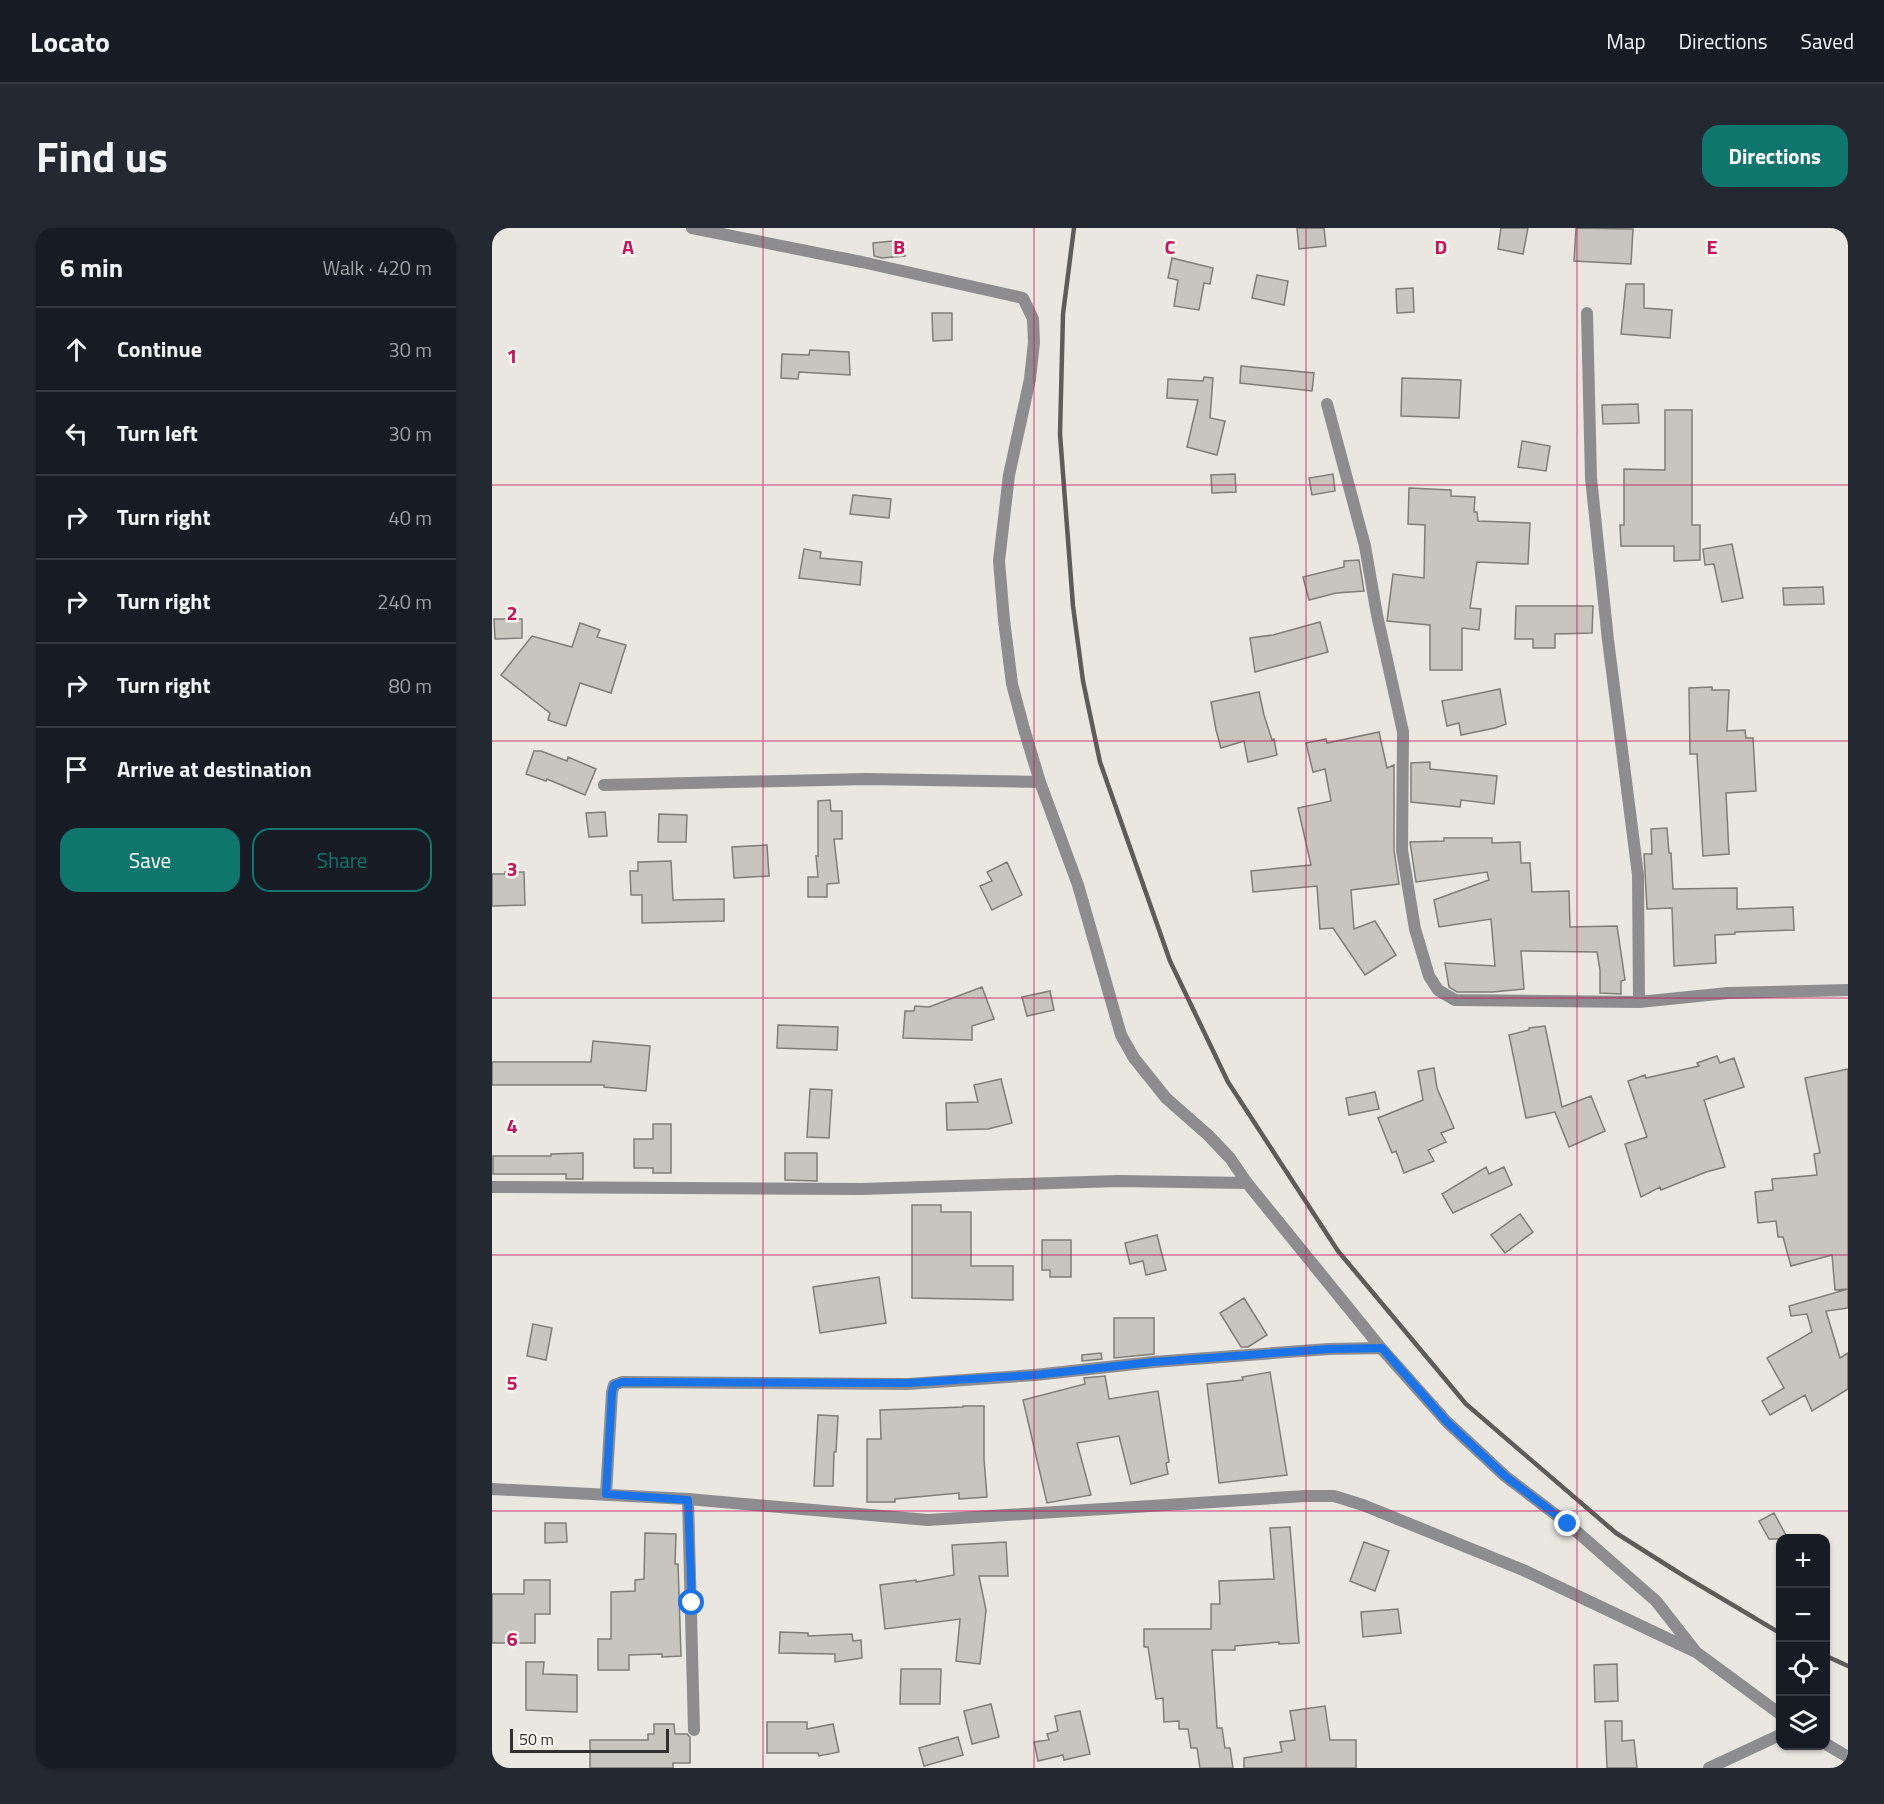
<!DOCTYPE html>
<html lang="en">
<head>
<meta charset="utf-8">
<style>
	body { margin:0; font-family:"Titillium Web",sans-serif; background:#242831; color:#f1f3f6 }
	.controls { position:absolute; right:18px; bottom:18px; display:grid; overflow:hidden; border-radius:12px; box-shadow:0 2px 4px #0004 }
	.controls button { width:54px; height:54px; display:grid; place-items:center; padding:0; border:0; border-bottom:2px solid #363941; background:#171b24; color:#f1f3f6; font:30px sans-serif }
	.scale { position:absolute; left:18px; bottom:15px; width:159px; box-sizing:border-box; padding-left:6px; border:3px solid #31302e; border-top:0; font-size:16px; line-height:21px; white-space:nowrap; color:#31302e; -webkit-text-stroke:4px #f7f4ee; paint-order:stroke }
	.stop { position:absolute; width:18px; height:18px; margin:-14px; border:4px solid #1a73e8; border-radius:50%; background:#fff }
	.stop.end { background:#1a73e8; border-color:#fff; box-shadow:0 2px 6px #0008 }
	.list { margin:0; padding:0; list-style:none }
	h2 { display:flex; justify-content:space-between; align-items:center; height:78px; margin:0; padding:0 24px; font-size:26px }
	h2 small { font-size:20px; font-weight:400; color:#9ea1a6 }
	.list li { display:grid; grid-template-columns:39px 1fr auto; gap:18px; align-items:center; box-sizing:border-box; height:84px; padding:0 24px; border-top:2px solid #363941 }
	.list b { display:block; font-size:22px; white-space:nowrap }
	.list em { font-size:20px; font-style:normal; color:#9ea1a6 }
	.actions { display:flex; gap:12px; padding:18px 24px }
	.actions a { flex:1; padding:14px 0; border:2px solid #0f766e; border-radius:18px; text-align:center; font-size:21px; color:#0f766e }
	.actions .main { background:#0f766e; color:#fff }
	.icon { flex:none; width:33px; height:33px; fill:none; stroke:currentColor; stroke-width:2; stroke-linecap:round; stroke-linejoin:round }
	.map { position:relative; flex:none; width:1356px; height:1540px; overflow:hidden; border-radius:18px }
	header { display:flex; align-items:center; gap:36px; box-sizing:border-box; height:84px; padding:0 30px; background:#171b24; border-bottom:2px solid #363941 }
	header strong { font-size:28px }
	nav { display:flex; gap:33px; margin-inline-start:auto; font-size:21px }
	.intro { display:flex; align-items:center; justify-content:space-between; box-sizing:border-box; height:144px; padding:0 36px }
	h1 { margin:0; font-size:42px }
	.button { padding:15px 27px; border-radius:18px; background:#0f766e; color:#fff; font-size:21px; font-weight:700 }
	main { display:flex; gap:36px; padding:0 36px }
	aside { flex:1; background:#171b24; border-radius:18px; box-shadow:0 2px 4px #0004 }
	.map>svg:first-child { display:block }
	.building { fill:#c8c5bf; stroke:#7f7d77; stroke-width:1.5 }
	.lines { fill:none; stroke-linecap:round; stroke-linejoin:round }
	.street { stroke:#8d8c8e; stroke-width:12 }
	.rail { stroke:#5e5c59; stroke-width:4.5 }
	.route { stroke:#1a73e8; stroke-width:8 }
	.grid { fill:none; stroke:#c2185b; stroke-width:1.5; stroke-opacity:0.55 }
	.grid-label { font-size:20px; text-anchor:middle; font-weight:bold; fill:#c2185b; stroke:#f7f4ee; stroke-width:5; stroke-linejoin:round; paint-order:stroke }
</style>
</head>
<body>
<header>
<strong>Locato</strong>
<nav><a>Map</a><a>Directions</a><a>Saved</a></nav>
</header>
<div class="intro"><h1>Find us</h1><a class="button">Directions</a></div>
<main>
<aside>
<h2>6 min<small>Walk · 420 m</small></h2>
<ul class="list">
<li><svg class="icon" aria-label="ahead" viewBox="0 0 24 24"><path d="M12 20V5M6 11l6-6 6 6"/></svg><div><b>Continue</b></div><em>30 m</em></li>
<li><svg class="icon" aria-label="left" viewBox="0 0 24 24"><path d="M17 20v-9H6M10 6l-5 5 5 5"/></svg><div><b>Turn left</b></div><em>30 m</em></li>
<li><svg class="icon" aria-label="right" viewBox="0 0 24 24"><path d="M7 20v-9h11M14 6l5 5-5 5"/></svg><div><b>Turn right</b></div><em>40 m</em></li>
<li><svg class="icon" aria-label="right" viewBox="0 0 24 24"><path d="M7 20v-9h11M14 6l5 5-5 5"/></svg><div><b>Turn right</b></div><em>240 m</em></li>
<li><svg class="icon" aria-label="right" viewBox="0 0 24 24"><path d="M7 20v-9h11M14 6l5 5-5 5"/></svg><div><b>Turn right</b></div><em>80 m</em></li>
<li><svg class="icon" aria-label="arrive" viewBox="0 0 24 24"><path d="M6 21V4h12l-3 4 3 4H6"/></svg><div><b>Arrive at destination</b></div></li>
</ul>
<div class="actions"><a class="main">Save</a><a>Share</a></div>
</aside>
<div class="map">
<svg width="1356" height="1540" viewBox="0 0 1356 1540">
	<rect width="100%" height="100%" fill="#eae7e1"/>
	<path class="building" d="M 805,0 L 832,0 L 834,18 L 807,21 Z
		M 1009,0 L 1036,0 L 1031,26 L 1006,21 Z
		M 1084,0 L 1141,1 L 1139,36 L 1082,33 Z
		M 411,12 L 413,28 L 390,30 L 382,28 L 381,15 Z
		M 680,30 L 721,40 L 718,56 L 712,55 L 707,82 L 682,78 L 686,52 L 676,50 Z
		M 765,47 L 796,53 L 792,77 L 760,70 Z
		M 1134,56 L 1152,56 L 1152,80 L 1180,82 L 1178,110 L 1129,106 Z
		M 921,60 L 922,84 L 905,85 L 904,61 Z
		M 440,85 L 460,85 L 460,112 L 441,113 Z
		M 318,122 L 357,124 L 358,147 L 307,144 L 306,151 L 289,150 L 290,126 L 317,127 Z
		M 749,138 L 822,145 L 820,163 L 748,155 Z
		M 712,149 L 721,150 L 718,190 L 733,193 L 725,227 L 695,219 L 706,172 L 675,170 L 676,151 L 711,153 Z
		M 910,150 L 969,152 L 967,190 L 909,188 Z
		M 1146,176 L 1147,195 L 1111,196 L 1110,177 Z
		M 1173,182 L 1200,182 L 1200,297 L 1208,297 L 1208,332 L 1182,333 L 1182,318 L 1129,318 L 1128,297 L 1132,297 L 1132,241 L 1173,242 Z
		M 1030,213 L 1058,218 L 1054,243 L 1026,239 Z
		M 743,246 L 744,264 L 720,265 L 719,247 Z
		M 841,246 L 843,263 L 820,267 L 817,250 Z
		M 917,260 L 959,262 L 959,268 L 983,269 L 982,284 L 985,284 L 986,293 L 1038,295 L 1036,336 L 985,334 L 978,380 L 989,381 L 987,402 L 970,400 L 970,442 L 938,442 L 938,397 L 895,393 L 901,346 L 932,350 L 933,297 L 916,296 Z
		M 361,267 L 399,271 L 397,290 L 358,286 Z
		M 1240,316 L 1251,370 L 1230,374 L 1222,336 L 1213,337 L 1211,321 Z
		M 312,321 L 329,324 L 328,330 L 370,334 L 368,357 L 307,350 Z
		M 867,332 L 872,363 L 844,365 L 817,372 L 811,349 L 852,339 L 852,333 Z
		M 1331,359 L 1332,376 L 1292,377 L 1291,360 Z
		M 1024,378 L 1101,378 L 1100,405 L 1063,406 L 1063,420 L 1041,420 L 1041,411 L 1023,411 Z
		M 2,391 L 30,391 L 30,410 L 3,411 Z
		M 828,394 L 836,424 L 763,444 L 758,410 L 781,407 Z
		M 88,395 L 108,402 L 105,409 L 134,417 L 119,465 L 88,455 L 74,498 L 56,492 L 58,485 L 9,447 L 40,408 L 80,419 Z
		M 1220,459 L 1220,462 L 1237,462 L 1235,503 L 1253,502 L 1254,510 L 1261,510 L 1264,563 L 1234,565 L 1237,626 L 1211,628 L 1205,526 L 1198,526 L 1197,460 Z
		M 1008,461 L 1014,496 L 1003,500 L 969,507 L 967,495 L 955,498 L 950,473 Z
		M 767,464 L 772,487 L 780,512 L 782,511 L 785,527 L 756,534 L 752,513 L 729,520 L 724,502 L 719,474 Z
		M 887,504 L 895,540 L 902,537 L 902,622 L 907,656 L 859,662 L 862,701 L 883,693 L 904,727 L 873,747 L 841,700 L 828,701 L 825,658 L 761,664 L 759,643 L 819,637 L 806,580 L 839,573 L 833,541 L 821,544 L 814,515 L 834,511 L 835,515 Z
		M 42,523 L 49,523 L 75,533 L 76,529 L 104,541 L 93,567 L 55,551 L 54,553 L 34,546 Z
		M 938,534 L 938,541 L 1005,548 L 1002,576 L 969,572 L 968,579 L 919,574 L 919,535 Z
		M 338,572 L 339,583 L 350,583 L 350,611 L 342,611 L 347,655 L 335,656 L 335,669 L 316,669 L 316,649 L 326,649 L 324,628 L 326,628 L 326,573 Z
		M 113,584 L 115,608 L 97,609 L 94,585 Z
		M 167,586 L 195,587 L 194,614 L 166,614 Z
		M 1175,600 L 1177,625 L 1179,625 L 1181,661 L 1245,660 L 1245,681 L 1301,679 L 1302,702 L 1243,704 L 1243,706 L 1223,707 L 1224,735 L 1182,738 L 1180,680 L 1155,681 L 1152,626 L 1160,626 L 1159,601 Z
		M 952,610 L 1000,610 L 1000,615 L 1028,614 L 1029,635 L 1038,635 L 1040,664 L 1077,663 L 1078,699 L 1125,698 L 1133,752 L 1129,753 L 1129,766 L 1108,765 L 1108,742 L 1105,724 L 1029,723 L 1032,761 L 1000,764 L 965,764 L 957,759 L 953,735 L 1003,738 L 999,691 L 947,699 L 942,672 L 997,652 L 995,644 L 924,654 L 918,614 L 952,613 Z
		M 275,617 L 277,648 L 242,650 L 240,619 Z
		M 179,633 L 181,672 L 232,671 L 232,693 L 150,695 L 150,667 L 139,667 L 138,643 L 146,643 L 146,634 Z
		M 515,634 L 530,667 L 500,682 L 488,658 L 500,653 L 495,644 Z
		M 13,644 L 32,644 L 33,677 L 0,678 L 0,646 L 13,646 Z
		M 490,759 L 502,791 L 480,798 L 480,812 L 411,810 L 413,783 L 422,783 L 423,778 L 437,779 Z
		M 558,763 L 562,782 L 535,788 L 530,769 Z
		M 286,797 L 346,799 L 345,822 L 285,820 Z
		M 1053,798 L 1070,879 L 1099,868 L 1113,903 L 1077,919 L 1063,884 L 1034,890 L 1017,807 L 1037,802 L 1037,800 Z
		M 101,813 L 158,818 L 154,863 L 112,859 L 112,857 L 0,857 L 0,834 L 99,834 Z
		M 1225,828 L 1228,835 L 1242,830 L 1252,859 L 1212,872 L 1233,939 L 1214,944 L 1169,962 L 1168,959 L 1149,969 L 1133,916 L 1155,909 L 1136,853 L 1153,847 L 1154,850 L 1207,838 L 1205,835 Z
		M 942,840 L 945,860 L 962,900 L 949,905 L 954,914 L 936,922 L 942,933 L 912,945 L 904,923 L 900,925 L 886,890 L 931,872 L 926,843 Z
		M 1356,841 L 1356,1061 L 1343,1062 L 1340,1027 L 1299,1038 L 1291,1009 L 1286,1009 L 1284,993 L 1266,995 L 1263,964 L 1281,962 L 1280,951 L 1325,947 L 1322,926 L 1328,925 L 1313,850 Z
		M 509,851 L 520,895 L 496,901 L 455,902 L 454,875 L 486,874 L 482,857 Z
		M 318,861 L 340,862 L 337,910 L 315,909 Z
		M 883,864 L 887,881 L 857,887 L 854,870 Z
		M 161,896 L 179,896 L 179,945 L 161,945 L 161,940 L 142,940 L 142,911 L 161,911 Z
		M 91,925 L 91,951 L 74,951 L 74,946 L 1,946 L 1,928 L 59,928 L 59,926 Z
		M 293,925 L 325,925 L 325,953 L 293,952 Z
		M 994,939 L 997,946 L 1012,939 L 1020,957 L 961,985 L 950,966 Z
		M 420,977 L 449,977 L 449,984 L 479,984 L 479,1038 L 521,1038 L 521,1072 L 420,1070 Z
		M 1028,986 L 1041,1004 L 1013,1025 L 999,1007 Z
		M 665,1007 L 674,1042 L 654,1047 L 651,1033 L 638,1036 L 633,1015 Z
		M 550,1012 L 579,1012 L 579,1049 L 558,1049 L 558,1042 L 550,1042 Z
		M 387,1049 L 394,1095 L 328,1105 L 321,1059 Z
		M 1356,1061 L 1356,1080 L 1334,1083 L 1348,1130 L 1356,1125 L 1356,1161 L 1320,1183 L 1313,1167 L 1278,1187 L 1270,1173 L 1292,1160 L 1275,1130 L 1320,1104 L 1315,1086 L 1299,1088 L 1297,1078 Z
		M 752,1070 L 775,1107 L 756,1119 L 749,1119 L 728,1085 Z
		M 622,1090 L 662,1090 L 662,1126 L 622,1130 Z
		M 41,1096 L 60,1100 L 54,1132 L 35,1128 Z
		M 609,1125 L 610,1131 L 590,1133 L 590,1127 Z
		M 778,1144 L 795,1247 L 727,1255 L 715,1156 L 751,1152 L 750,1149 Z
		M 613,1148 L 617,1171 L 666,1163 L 677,1234 L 674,1235 L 676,1246 L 639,1256 L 627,1208 L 585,1215 L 599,1267 L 555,1275 L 531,1172 L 593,1156 L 592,1150 Z
		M 471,1178 L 492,1178 L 492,1231 L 495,1269 L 467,1271 L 467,1265 L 403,1271 L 403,1274 L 375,1274 L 375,1211 L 389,1211 L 388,1182 L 471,1179 Z
		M 326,1187 L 346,1188 L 344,1224 L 342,1224 L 341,1258 L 322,1258 Z
		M 1282,1285 L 1296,1311 L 1277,1311 L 1267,1293 Z
		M 53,1295 L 74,1295 L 75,1314 L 53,1315 Z
		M 798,1299 L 807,1415 L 787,1416 L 787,1414 L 743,1418 L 743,1422 L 720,1422 L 725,1500 L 730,1500 L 733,1520 L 738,1520 L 741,1540 L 708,1540 L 705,1520 L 699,1520 L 696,1501 L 687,1501 L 687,1493 L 672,1494 L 671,1470 L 664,1471 L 656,1419 L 652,1419 L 652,1401 L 719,1401 L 719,1376 L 728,1376 L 727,1353 L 782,1351 L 778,1300 Z
		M 153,1305 L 184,1306 L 183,1336 L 186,1336 L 189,1428 L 170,1429 L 170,1426 L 137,1427 L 137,1442 L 106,1442 L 106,1411 L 119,1411 L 119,1364 L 143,1363 L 143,1352 L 152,1351 Z
		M 514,1314 L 516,1348 L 487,1348 L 494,1382 L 488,1436 L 464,1433 L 468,1391 L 393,1401 L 388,1357 L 424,1352 L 424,1354 L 462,1347 L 460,1317 Z
		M 872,1314 L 897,1323 L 883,1363 L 858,1353 Z
		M 32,1352 L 58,1352 L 58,1386 L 43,1386 L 43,1415 L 0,1415 L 0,1366 L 32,1366 Z
		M 906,1381 L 909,1405 L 871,1409 L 869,1384 Z
		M 288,1404 L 316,1405 L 316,1408 L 360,1406 L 361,1413 L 369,1412 L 370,1430 L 343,1434 L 343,1426 L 287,1425 Z
		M 34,1434 L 52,1434 L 51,1446 L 85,1447 L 85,1484 L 34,1482 Z
		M 1125,1436 L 1126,1473 L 1103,1474 L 1102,1437 Z
		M 409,1441 L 449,1441 L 448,1476 L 408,1476 Z
		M 499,1476 L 507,1509 L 480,1516 L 472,1483 Z
		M 833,1478 L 838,1512 L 864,1512 L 864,1540 L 752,1540 L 752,1530 L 790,1524 L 788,1514 L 803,1512 L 798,1483 Z
		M 588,1483 L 598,1526 L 572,1532 L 571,1527 L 546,1533 L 542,1514 L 557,1512 L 555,1506 L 566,1503 L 563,1488 Z
		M 1113,1493 L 1130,1493 L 1130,1513 L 1142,1512 L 1145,1540 L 1115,1540 Z
		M 275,1494 L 315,1494 L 315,1501 L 341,1496 L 347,1524 L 327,1528 L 326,1525 L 275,1525 Z
		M 162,1496 L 182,1496 L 183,1506 L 195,1506 L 198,1509 L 198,1535 L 181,1535 L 181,1540 L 98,1540 L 98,1512 L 156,1512 L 156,1506 L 162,1506 Z
		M 466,1509 L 471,1527 L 432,1538 L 427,1520 Z"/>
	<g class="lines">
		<path class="street" d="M 200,0 L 370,34 L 531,70 L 541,91 L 542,114 L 538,151 L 517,247 L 507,333 L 512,392 L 520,456 L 532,501 L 548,554 L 586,657 L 629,807 L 642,830 L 674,870 L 716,907 L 738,930 L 755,955 L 889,1120 L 954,1193 L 1013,1248 L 1076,1296 L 1164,1373 L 1204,1424
			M 1095,85 L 1099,250 L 1116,412 L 1146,647 L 1147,774
			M 835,176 L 873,318 L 885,387 L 911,504 L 910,622 L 923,701 L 937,748 L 946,762 L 963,772 L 1147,774 L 1236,765 L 1356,762
			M 112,557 L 374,551 L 548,554
			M 0,959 L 369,961 L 626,953 L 755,955
			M 0,1261 L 196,1271 L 436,1292 L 814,1268 L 842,1268 L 871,1277 L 1031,1342 L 1204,1424 L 1288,1486
			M 114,1266 L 120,1164 L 122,1157 L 130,1154 L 416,1156 L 543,1147 L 661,1134 L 837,1121 L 889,1120
			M 196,1271 L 202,1502
			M 1334,1516 L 1356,1529
			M 1217,1540 L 1288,1507"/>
		<path class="rail" d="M 582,0 L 571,86 L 568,206 L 581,378 L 591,453 L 608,534 L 678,733 L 736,854 L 846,1023 L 974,1176 L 1124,1305 L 1192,1348 L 1288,1405
			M 1334,1428 L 1356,1438"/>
	</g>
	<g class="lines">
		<path class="route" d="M 200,1375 L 196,1272 L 114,1266 L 120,1164 L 122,1157 L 130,1154 L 416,1155 L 543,1147 L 661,1134 L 837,1121 L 890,1120 L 954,1193 L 1013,1248 L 1076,1296"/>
	</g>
	<path class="grid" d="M 271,0 L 271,1540M 542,0 L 542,1540M 814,0 L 814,1540M 1085,0 L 1085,1540M 0,257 L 1356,257M 0,513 L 1356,513M 0,770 L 1356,770M 0,1027 L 1356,1027M 0,1283 L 1356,1283"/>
	<g class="grid-label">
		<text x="136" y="26">A</text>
		<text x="407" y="26">B</text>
		<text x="678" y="26">C</text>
		<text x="949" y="26">D</text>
		<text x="1220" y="26">E</text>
		<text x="20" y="135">1</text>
		<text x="20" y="392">2</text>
		<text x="20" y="648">3</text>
		<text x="20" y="905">4</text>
		<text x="20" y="1162">5</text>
		<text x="20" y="1418">6</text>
	</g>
</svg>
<div class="controls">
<button>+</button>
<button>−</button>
<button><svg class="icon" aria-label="locate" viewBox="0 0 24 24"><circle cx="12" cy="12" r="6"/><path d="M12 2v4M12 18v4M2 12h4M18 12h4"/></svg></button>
<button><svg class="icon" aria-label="layers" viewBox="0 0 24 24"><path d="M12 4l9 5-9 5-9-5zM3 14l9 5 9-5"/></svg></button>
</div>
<div class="scale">50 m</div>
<div class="stop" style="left:200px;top:1375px"></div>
<div class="stop end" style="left:1076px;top:1296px"></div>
</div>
</main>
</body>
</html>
